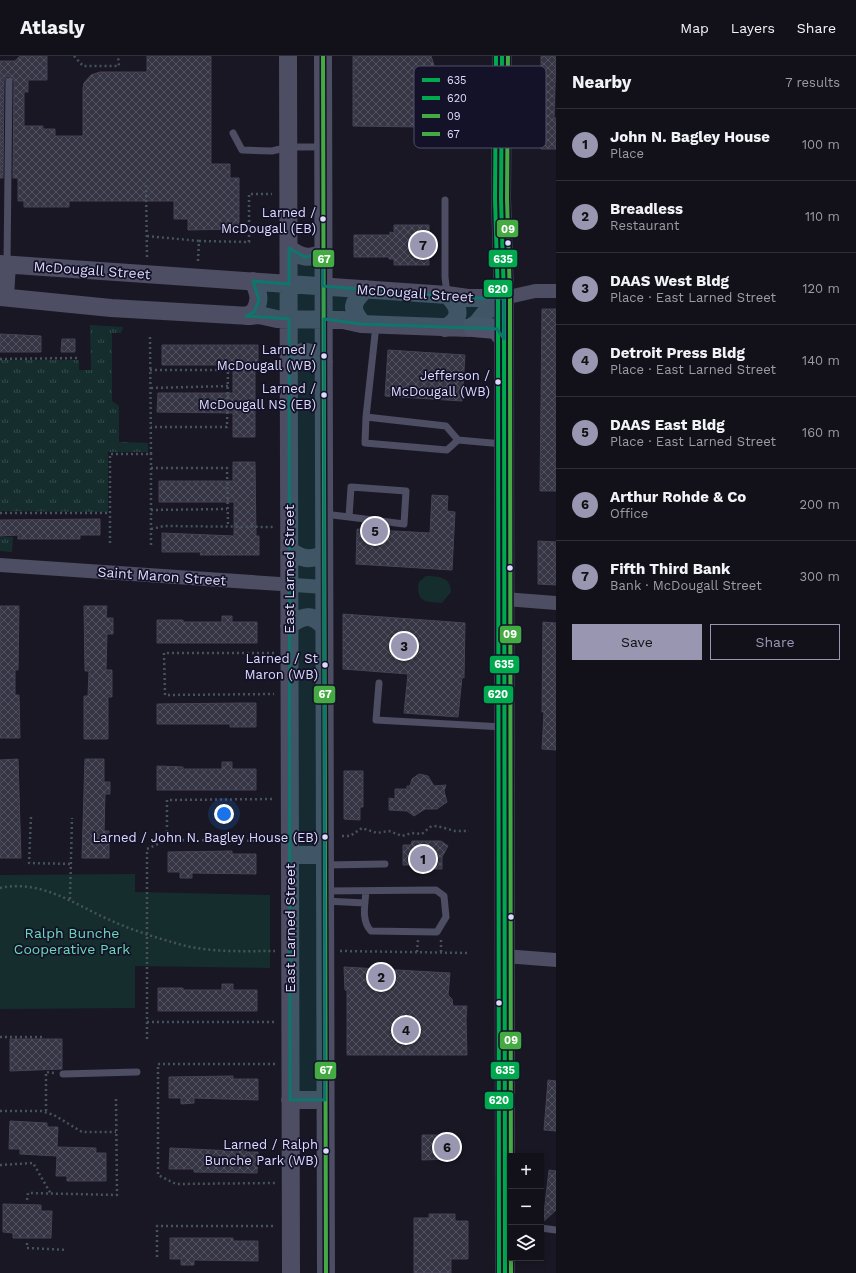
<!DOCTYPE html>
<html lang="en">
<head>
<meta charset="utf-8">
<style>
	body { margin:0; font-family:"Work Sans",sans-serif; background:#1f1f27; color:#f1f3f6 }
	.controls { position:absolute; right:12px; bottom:12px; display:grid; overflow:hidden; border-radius:0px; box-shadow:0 2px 6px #0003 }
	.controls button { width:36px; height:36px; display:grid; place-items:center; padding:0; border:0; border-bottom:1px solid #313139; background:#12111a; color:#f1f3f6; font:20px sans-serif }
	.you { position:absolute; left:224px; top:758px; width:14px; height:14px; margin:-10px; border:3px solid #fff; border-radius:50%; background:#1a73e8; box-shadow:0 0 0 6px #1a73e833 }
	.badge { display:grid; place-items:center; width:26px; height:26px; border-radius:50%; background:#9896b1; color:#111; font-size:13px; font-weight:700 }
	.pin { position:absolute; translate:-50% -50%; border:2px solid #fff; box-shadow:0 1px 4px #0006 }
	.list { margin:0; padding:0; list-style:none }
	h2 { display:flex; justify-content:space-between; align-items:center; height:52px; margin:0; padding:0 16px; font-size:17px }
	h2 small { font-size:13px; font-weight:400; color:#9c9da2 }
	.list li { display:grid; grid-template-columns:26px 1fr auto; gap:12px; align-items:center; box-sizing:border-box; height:72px; padding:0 16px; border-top:1px solid #313139 }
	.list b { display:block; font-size:15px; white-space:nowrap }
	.list p { margin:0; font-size:13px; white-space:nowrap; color:#9c9da2 }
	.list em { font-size:13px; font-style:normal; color:#9c9da2 }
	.actions { display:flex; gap:8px; padding:12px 16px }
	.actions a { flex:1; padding:9px 0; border:1px solid #9896b1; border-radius:0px; text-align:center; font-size:14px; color:#9896b1 }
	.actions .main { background:#9896b1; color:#111 }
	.icon { flex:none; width:22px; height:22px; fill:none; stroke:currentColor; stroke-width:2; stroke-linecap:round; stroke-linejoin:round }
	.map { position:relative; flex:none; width:556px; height:1217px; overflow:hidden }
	header { display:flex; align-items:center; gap:24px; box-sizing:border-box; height:56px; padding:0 20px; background:#12111a; border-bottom:1px solid #313139 }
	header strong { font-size:19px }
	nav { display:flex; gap:22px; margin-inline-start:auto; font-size:14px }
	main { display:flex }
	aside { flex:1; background:#12111a }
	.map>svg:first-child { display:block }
	.grass { fill:url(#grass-tufts) }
	.park { fill:#152e2d }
	.building { fill:url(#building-cross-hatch); stroke:#454256 }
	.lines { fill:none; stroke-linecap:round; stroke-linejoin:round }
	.path { stroke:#46535f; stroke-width:2.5; stroke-dasharray:2 3; stroke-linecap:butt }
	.service { stroke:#4d4d63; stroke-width:7 }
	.minor { stroke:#4d4d63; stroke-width:14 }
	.tertiary { stroke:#4d4d63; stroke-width:18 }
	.secondary { stroke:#515269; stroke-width:20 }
	.bus-1-casing { stroke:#141228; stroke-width:7 }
	.bus-2-casing { stroke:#141228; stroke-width:7 }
	.bus-3-casing { stroke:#141228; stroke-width:7 }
	.bus-4-casing { stroke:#141228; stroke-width:7 }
	.bus-1 { stroke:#00a94e; stroke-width:4 }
	.bus-2 { stroke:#00a94e; stroke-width:4 }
	.bus-3 { stroke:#44aa42; stroke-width:4 }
	.bus-4 { stroke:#44aa42; stroke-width:4 }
	.marked { fill:#0f766e; fill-opacity:0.2; stroke:#0f766e; stroke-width:3; stroke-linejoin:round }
	.bus-dot { fill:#dddbfd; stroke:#141228; stroke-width:1.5 }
	.labels { text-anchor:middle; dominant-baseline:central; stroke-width:3.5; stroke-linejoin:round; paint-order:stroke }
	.bus-label { font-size:13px; fill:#dddbfd; stroke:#141228; text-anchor:end }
	.street-label { font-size:14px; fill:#dddbfd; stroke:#141228 }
	.park-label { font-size:14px; fill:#6bd9b7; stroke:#141228 }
	.key { fill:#141228; stroke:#504e68; stroke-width:1 }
	.key-label { font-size:11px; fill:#dddbfd }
	.line-badge { stroke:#141228; stroke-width:1.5 }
	.badge-label { font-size:11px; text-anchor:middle; font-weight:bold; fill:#fff }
</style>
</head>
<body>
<header>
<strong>Atlasly</strong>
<nav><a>Map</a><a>Layers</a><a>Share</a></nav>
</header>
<main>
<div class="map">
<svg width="556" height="1217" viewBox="0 0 556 1217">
	<defs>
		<pattern id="grass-tufts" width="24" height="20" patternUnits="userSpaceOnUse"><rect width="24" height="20" fill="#152e2d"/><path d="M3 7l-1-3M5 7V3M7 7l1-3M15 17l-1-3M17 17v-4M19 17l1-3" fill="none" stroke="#374c4c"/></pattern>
		<pattern id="building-cross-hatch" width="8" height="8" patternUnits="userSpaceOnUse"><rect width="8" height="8" fill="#363544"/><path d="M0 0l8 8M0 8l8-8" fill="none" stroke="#535260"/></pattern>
	</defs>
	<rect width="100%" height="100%" fill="#181723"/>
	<path class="grass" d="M 90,269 L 123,271 L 121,277 L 112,277 L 112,345 L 119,350 L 119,386 L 148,387 L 148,396 L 108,396 L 108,456 L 0,455 L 0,304 L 79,304 L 79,314 L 91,314 Z
		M 0,481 L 13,481 L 12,496 L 0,495 Z"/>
	<path class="park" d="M 426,520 C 439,520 451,521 451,536 L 442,547 C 426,546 415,546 419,526 Z
		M 135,818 L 135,836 L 270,839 L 270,912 L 135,910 L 135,952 L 0,953 L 0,819 Z"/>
	<path class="building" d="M 20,0 L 47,0 L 47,24 L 28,24 L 28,36 L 24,36 L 24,70 L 43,70 L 43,73 L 55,73 L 55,80 L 83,80 L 83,32 L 84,27 L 91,19 L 100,16 L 147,16 L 147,0 L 211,0 L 211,108 L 230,108 L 230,122 L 239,122 L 239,173 L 188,174 L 188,163 L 174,163 L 174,145 L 69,145 L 69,151 L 24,151 L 24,145 L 18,145 L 18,122 L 13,122 L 14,25 L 9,20 L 6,21 L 4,25 L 3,122 L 0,122 L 0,5 L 15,5 Z
		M 353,0 L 431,0 L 434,9 L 434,20 L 431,30 L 422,39 L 422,71 L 353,70 Z
		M 541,0 L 556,0 L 554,62 L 556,62 L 556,93 L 541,93 L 542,72 L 538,72 L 538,62 L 540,62 L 540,43 L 544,41 L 545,38 L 541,33 Z
		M 394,169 L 429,169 L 429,209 L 394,209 L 394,203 L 389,203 L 389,201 L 354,201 L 354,179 L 390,179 L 390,176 L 394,177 Z
		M 542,253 L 556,253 L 556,435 L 540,435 Z
		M 0,278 L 41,280 L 41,296 L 0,296 Z
		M 62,283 L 75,283 L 75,296 L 61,296 Z
		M 162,289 L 258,289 L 258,308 L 255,308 L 255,381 L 233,381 L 233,357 L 157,356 L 158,337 L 233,337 L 233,309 L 162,309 Z
		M 388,294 L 465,299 L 462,345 L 385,340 Z
		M 233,406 L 255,406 L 256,480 L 259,480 L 259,499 L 200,499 L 201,496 L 162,496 L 162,477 L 234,480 L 234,446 L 159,446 L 159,425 L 233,425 Z
		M 432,439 L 448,440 L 447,455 L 455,456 L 452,514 L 356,508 L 357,473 L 430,477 Z
		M 100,463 L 100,479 L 80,479 L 80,483 L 18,483 L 18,479 L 0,480 L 0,464 Z
		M 538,485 L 556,486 L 556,529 L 538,528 Z
		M 0,550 L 19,550 L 18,614 L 15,614 L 15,639 L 19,639 L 20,682 L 0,682 Z
		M 84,550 L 107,550 L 106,562 L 113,562 L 113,578 L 107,578 L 106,614 L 112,614 L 112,641 L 108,641 L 108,683 L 84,683 L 84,640 L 88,640 L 89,615 L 85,615 Z
		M 343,558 L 465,567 L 464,622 L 462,621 L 458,661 L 404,657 L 408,618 L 343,613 Z
		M 222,560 L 232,560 L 232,566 L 257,566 L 257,587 L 157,587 L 157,564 L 183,564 L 183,566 L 222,566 Z
		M 543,566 L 556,567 L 556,694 L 542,693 L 544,656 L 542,656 Z
		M 242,647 L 256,647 L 256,671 L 230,671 L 230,668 L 157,668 L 157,648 Z
		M 18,703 L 21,802 L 0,802 L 0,704 Z
		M 85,703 L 104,703 L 104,726 L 110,726 L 110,738 L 105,738 L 104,775 L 109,775 L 109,802 L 82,802 Z
		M 222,706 L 232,706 L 232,713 L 256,713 L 256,734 L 157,734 L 157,710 L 183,711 L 183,713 L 222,713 Z
		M 344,715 L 363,715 L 363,751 L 360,751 L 360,764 L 344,763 Z
		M 419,718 L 428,720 L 434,730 L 446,729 L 444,735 L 447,746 L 437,753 L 425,753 L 414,760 L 407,755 L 389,754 L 389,742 L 395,743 L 395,733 L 407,733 L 407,730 L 410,730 L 412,723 Z
		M 412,785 L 441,785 L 448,790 L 442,801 L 442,813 L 415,813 L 415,809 L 403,809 L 403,789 L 411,789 Z
		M 232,795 L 232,798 L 256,798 L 256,818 L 192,817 L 192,822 L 180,822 L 180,816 L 168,816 L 168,796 Z
		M 344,911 L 450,917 L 448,939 L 452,943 L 453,950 L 467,950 L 466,962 L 467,999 L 347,999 L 347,934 L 345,934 Z
		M 222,928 L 233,928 L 233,934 L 257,934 L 257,955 L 158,955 L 158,932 L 183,932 L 183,934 L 222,934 Z
		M 10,983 L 62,983 L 62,1013 L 10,1015 Z
		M 233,1020 L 233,1023 L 258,1023 L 258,1044 L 194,1042 L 194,1047 L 181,1048 L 181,1042 L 169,1042 L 169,1021 Z
		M 548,1024 L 556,1025 L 556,1075 L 544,1074 Z
		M 10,1065 L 47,1067 L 47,1071 L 58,1071 L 57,1091 L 96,1092 L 96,1097 L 106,1097 L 106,1125 L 67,1125 L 67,1120 L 56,1120 L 57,1100 L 20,1098 L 20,1093 L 9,1093 Z
		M 422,1079 L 451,1079 L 451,1103 L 422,1104 Z
		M 234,1090 L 246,1090 L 246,1096 L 258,1096 L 257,1117 L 194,1116 L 194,1113 L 169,1113 L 170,1092 L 234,1095 Z
		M 549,1114 L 556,1115 L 556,1154 L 543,1166 Z
		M 3,1148 L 41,1149 L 41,1155 L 52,1155 L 51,1182 L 13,1182 L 13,1177 L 3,1176 Z
		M 429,1158 L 455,1158 L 455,1165 L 468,1165 L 468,1203 L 451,1203 L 451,1217 L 414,1217 L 414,1162 L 429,1162 Z
		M 170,1182 L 233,1182 L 233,1185 L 258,1185 L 258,1205 L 194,1204 L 194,1209 L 181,1209 L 181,1203 L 170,1203 Z"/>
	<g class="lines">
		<path class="path" d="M 74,0 L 83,10 L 119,10 L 118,0
			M 146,129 L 147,201
			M 147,180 L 199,185
			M 198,205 L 199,185 L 249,186 L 249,138 L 272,138
			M 0,303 L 79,302
			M 150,314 L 228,314 L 227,371 L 151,371
			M 228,314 L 273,314
			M 151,332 L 228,330
			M 151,412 L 227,412 L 228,470
			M 151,454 L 227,453
			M 0,457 L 110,457
			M 151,473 L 164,470 L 274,471
			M 110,487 L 110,398 L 151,398 L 150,278
			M 151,489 L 151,398
			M 274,597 L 164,597 L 165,639 L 274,638
			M 31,761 L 29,807 L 71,808
			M 342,780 L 350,780 L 362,772 L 377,777 L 389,775 L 402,780 L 412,777 L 422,778 L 430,771 L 437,770 L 455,775 L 469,775
			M 274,785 L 167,784 L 167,744 L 274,743
			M 0,832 C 42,823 75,849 112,865 C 132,874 154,881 175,887 C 207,897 243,895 275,895
			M 70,843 L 72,762
			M 340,895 L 469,897
			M 417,896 L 418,884
			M 441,896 L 441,884
			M 147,966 L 275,966
			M 0,981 L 44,981
			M 147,983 L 147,793 L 167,784
			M 275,1008 L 158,1008 L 158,1119 L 176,1128 L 276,1127
			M 0,1055 L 41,1055 L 54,1059 L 82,1076 L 116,1076
			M 46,1055 L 46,1016 L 54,1017
			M 0,1109 L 33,1107 L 51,1138
			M 27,1144 L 28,1137 L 117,1139 L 116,1042
			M 27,1187 L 27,1192 L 67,1194
			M 157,1201 L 157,1170 L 275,1170"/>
		<path class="service" d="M 502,38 L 540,38
			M 233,77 L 242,94 L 272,95 L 289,91 L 323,91
			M 445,144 L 445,221 L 447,238
			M 7,208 L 9,25
			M 376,269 L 366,361 L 446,370 L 458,384 L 503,388
			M 366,361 L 365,387 L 447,394 L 458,384
			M 324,458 L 349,461 L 404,468 L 406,435 L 351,431 L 349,461
			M 379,627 L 376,664 L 503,671
			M 325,809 L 385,808
			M 324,835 L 436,834 L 444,840 L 446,861 L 437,876 L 371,875 C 361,865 365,848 366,835
			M 325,845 L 365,847
			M 63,1018 L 137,1016
			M 541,1172 L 556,1174"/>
		<path class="minor" d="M 504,242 L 535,235 L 556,235
			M 0,509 L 324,531
			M 504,543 L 556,547
			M 504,900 L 556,904"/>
		<path class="tertiary" d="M 288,0 L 291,1217
			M 323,0 L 326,1217
			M 289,192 C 300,202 309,203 323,197
			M 0,208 L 447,239 L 468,242 L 504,242 C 497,249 494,249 488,254 C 480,261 479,269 469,272 L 361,268 L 343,264 L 277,263 L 259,259 L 250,260 L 111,252 L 0,241
			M 5,241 L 7,208
			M 246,260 L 254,256 C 261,245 259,237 253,225
			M 363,268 C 350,253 351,247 366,233
			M 445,272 C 462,262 461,252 447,239
			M 289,303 C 304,292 310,294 324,306
			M 289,494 C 301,503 310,505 324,498
			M 289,570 C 303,559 312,557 324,571
			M 290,799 L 325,799
			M 290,1044 L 325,1044"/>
		<path class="secondary" d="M 502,0 L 501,143 L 504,242 L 505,1217
			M 473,271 L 496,273 L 504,283"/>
		<defs>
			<path id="bus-1" d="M 502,0 L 501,143 L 504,242 L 505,1217"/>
			<path id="bus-2" d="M 496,0 L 495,143 L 498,242 L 499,1217"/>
			<path id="bus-3" d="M 508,0 L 507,143 L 510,242 L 511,1217"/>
			<path id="bus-4" d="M 323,0 L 326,1217"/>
		</defs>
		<use href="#bus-1" class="bus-1-casing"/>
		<use href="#bus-2" class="bus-2-casing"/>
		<use href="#bus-3" class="bus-3-casing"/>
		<use href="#bus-4" class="bus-4-casing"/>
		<use href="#bus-1" class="bus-1"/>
		<use href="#bus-2" class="bus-2"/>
		<use href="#bus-3" class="bus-3"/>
		<use href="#bus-4" class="bus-4"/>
	</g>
	<path class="marked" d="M 289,192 L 305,201 L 323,197 L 323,230 L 468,242 L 504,242 L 504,283 L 497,273 L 361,268 L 324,263 L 325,1044 L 290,1044 L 289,263 L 246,260 L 254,256 L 259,244 L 253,225 L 289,228 Z"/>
	<g class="bus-dot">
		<circle cx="323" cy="163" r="3.5"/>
		<circle cx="508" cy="187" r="3.5"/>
		<circle cx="324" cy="300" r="3.5"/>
		<circle cx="498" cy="326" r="3.5"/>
		<circle cx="324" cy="339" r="3.5"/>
		<circle cx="510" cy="512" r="3.5"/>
		<circle cx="325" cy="609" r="3.5"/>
		<circle cx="325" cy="781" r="3.5"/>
		<circle cx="511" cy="861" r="3.5"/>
		<circle cx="499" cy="947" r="3.5"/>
		<circle cx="326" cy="1095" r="3.5"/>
	</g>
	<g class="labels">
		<g class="bus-label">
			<text x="316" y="156">Larned /<tspan x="316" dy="16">McDougall (EB)</tspan></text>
			<text x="316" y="293">Larned /<tspan x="316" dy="16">McDougall (WB)</tspan></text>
			<text x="490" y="319">Jefferson /<tspan x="490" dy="16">McDougall (WB)</tspan></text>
			<text x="316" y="332">Larned /<tspan x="316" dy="16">McDougall NS (EB)</tspan></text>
			<text x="318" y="602">Larned / St<tspan x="318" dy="16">Maron (WB)</tspan></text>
			<text x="318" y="781">Larned / John N. Bagley House (EB)</text>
			<text x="318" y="1088">Larned / Ralph<tspan x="318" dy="16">Bunche Park (WB)</tspan></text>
		</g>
		<g class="street-label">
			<text transform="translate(92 214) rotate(4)">McDougall Street</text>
			<text transform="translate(415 237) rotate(4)">McDougall Street</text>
			<text transform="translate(289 513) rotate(-90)">East Larned Street</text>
			<text transform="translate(162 520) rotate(4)">Saint Maron Street</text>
			<text transform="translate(290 872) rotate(-90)">East Larned Street</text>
		</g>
		<g class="park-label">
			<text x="72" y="877">Ralph Bunche<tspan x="72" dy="16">Cooperative Park</tspan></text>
		</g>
	</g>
	<rect x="414" y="10" width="132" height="82" rx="6" class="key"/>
	<rect x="422" y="22" width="18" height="4" fill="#00a94e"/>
	<rect x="422" y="40" width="18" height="4" fill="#00a94e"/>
	<rect x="422" y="58" width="18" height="4" fill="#44aa42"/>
	<rect x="422" y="76" width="18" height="4" fill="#44aa42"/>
	<g class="key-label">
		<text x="447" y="28">635</text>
		<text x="447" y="46">620</text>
		<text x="447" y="64">09</text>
		<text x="447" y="82">67</text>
	</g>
	<g class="line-badge">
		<rect x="496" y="163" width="23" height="19" rx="4" fill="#44aa42"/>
		<rect x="488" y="193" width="30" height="19" rx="4" fill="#00a94e"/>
		<rect x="312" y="193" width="23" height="19" rx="4" fill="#44aa42"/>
		<rect x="483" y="223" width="30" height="19" rx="4" fill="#00a94e"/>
		<rect x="499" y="569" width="23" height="19" rx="4" fill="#44aa42"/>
		<rect x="489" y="599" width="31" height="19" rx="4" fill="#00a94e"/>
		<rect x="483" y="629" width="31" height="19" rx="4" fill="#00a94e"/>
		<rect x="313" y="629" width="23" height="19" rx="4" fill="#44aa42"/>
		<rect x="499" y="975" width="23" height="19" rx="4" fill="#44aa42"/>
		<rect x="490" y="1005" width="30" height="19" rx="4" fill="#00a94e"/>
		<rect x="314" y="1005" width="23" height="19" rx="4" fill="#44aa42"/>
		<rect x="484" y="1035" width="30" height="19" rx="4" fill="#00a94e"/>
	</g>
	<g class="badge-label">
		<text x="508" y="177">09</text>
		<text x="503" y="207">635</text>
		<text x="324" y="207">67</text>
		<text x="498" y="237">620</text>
		<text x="510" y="582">09</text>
		<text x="504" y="612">635</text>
		<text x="498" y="642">620</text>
		<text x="325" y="642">67</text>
		<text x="511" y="988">09</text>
		<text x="505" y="1018">635</text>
		<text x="326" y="1018">67</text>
		<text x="499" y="1048">620</text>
	</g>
</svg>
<div class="controls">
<button>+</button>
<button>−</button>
<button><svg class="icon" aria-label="layers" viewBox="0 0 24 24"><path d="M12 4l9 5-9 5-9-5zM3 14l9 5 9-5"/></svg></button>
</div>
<div class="you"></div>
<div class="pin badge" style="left:423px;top:803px">1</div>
<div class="pin badge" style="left:381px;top:921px">2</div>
<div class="pin badge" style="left:404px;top:590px">3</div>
<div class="pin badge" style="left:406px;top:974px">4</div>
<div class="pin badge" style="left:375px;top:475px">5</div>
<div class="pin badge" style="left:447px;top:1091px">6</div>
<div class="pin badge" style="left:423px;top:189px">7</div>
</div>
<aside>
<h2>Nearby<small>7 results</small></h2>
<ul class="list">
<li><span class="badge">1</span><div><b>John N. Bagley House</b><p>Place</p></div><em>100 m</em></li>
<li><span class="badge">2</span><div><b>Breadless</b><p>Restaurant</p></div><em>110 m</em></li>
<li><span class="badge">3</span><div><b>DAAS West Bldg</b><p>Place · East Larned Street</p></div><em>120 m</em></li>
<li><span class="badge">4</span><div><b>Detroit Press Bldg</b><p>Place · East Larned Street</p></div><em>140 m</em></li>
<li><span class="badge">5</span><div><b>DAAS East Bldg</b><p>Place · East Larned Street</p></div><em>160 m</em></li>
<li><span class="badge">6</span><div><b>Arthur Rohde &amp; Co</b><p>Office</p></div><em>200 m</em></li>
<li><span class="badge">7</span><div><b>Fifth Third Bank</b><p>Bank · McDougall Street</p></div><em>300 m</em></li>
</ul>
<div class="actions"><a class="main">Save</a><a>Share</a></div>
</aside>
</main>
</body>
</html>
